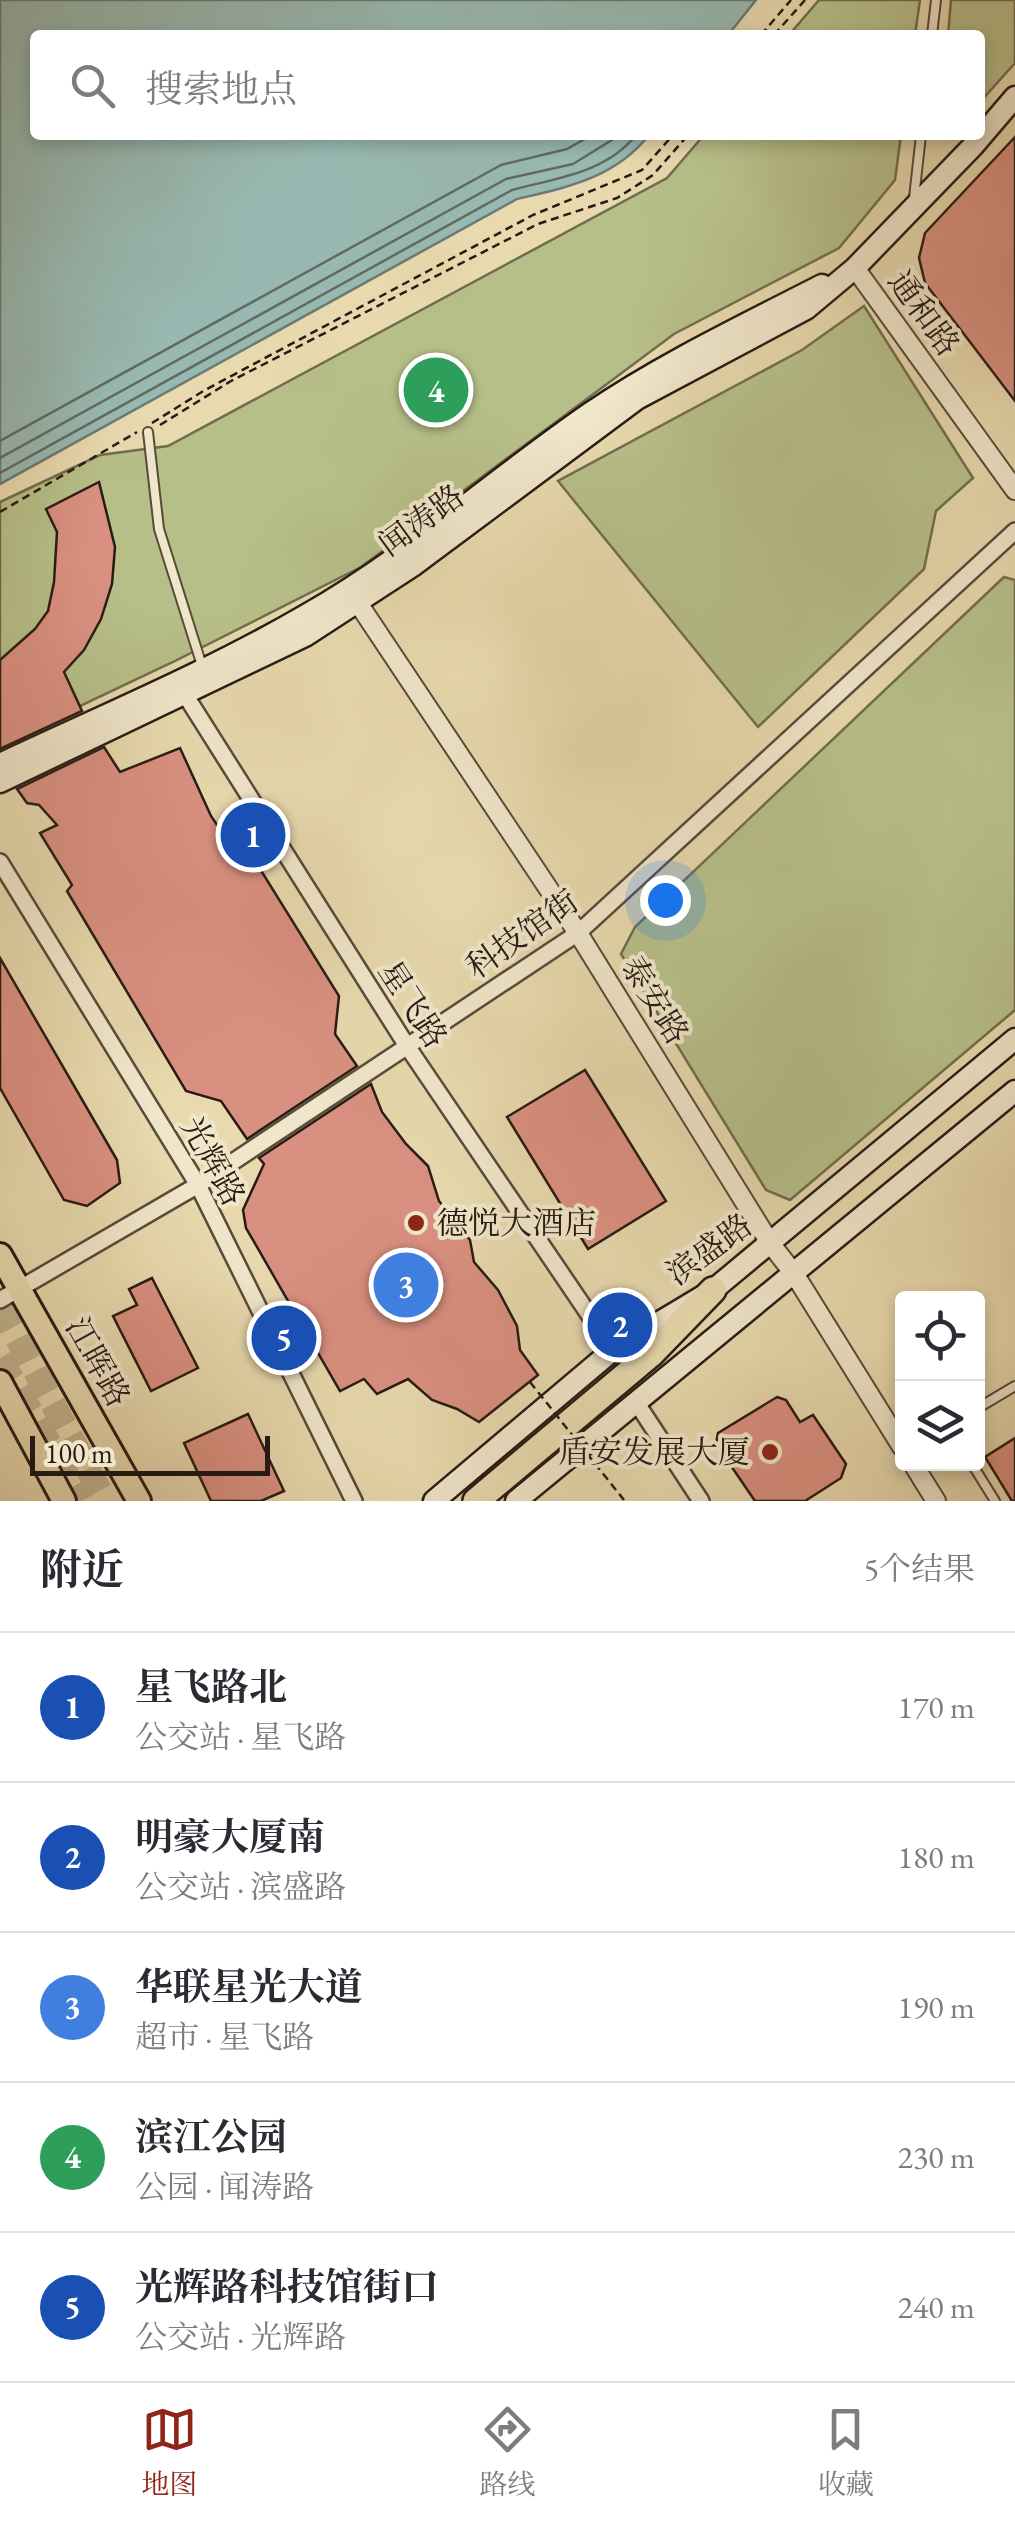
<!DOCTYPE html>
<html lang="zh">
<head>
<meta charset="utf-8">
<style>
	body { margin:0; font-family:"EB Garamond","Noto Serif SC",serif; background:#f7f7f7; color:#2b2b33 }
	.controls { position:absolute; right:30px; bottom:30px; display:grid; overflow:hidden; border-radius:10px; box-shadow:0 5px 15px #0003 }
	.controls button { width:90px; height:90px; display:grid; place-items:center; padding:0; border:0; border-bottom:2px solid #e1e1e2; background:#fff; color:#2b2b33; font:50px sans-serif }
	.scale { position:absolute; left:30px; bottom:25px; width:240px; box-sizing:border-box; padding-left:10px; border:5px solid #281b14; border-top:0; font-size:28px; line-height:35px; white-space:nowrap; color:#281b14; -webkit-text-stroke:8px #f0e6ca; paint-order:stroke }
	.you { position:absolute; left:665px; top:900px; width:35px; height:35px; margin:-25px; border:8px solid #fff; border-radius:50%; background:#1a73e8; box-shadow:0 0 0 15px #1a73e833 }
	.badge { display:grid; place-items:center; width:65px; height:65px; border-radius:50%; background:#8f2418; color:#fff; font-size:32px; font-weight:700 }
	.pin { position:absolute; translate:-50% -50%; border:5px solid #fff; box-shadow:0 2px 10px #0006 }
	.list { margin:0; padding:0; list-style:none }
	h2 { display:flex; justify-content:space-between; align-items:center; height:130px; margin:0; padding:0 40px; font-size:42px }
	h2 small { font-size:32px; font-weight:400; color:#7c7c81 }
	.list li { display:grid; grid-template-columns:65px 1fr auto; gap:30px; align-items:center; box-sizing:border-box; height:150px; padding:0 40px; border-top:2px solid #e1e1e2 }
	.list b { display:block; font-size:38px; white-space:nowrap }
	.list p { margin:0; font-size:32px; white-space:nowrap; color:#7c7c81 }
	.list em { font-size:32px; font-style:normal; color:#7c7c81 }
	.icon { flex:none; width:55px; height:55px; fill:none; stroke:currentColor; stroke-width:2; stroke-linecap:round; stroke-linejoin:round }
	.map { position:relative; flex:none; width:1015px; height:1501px; overflow:hidden }
	.search { position:absolute; background:#fff; box-shadow:0 5px 15px #0003; left:30px; right:30px; top:30px; height:110px; display:flex; align-items:center; gap:25px; box-sizing:border-box; padding:0 35px; border-radius:10px; color:#7c7c81; font-size:38px }
	.sheet { height:880px; background:#fff }
	nav { display:flex; justify-content:space-around; align-items:center; box-sizing:border-box; height:140px; border-top:2px solid #e1e1e2; background:#fff; font-size:28px; color:#7c7c81 }
	nav a { display:grid; justify-items:center; gap:5px }
	nav .on { color:#8f2418 }
	.map>svg:first-child { display:block }
	.green { fill:#b7bf89; stroke:#706d4e; stroke-width:2.5 }
	.water { fill:#98b9b1; stroke:#6b7a72; stroke-width:2.5 }
	.lines { fill:none; stroke-linecap:round; stroke-linejoin:round }
	.shore { stroke:#606a62; stroke-width:2.5 }
	.building { fill:#da9081; stroke:#281b14; stroke-width:2.5 }
	.trunk-tunnel { stroke:#c2b38f; stroke-width:25; stroke-dasharray:25 12; stroke-linecap:butt }
	.service-casing { stroke:#584a3a; stroke-width:12 }
	.minor-casing { stroke:#584a3a; stroke-width:20 }
	.tertiary-casing { stroke:#584a3a; stroke-width:22 }
	.secondary-casing { stroke:#281b14; stroke-width:25 }
	.primary-casing { stroke:#281b14; stroke-width:28 }
	.trunk-casing { stroke:#281b14; stroke-width:30 }
	.path { stroke:#281b14; stroke-width:2.5; stroke-dasharray:8 5; stroke-linecap:butt }
	.service { stroke:#f0e6ca; stroke-width:8 }
	.minor { stroke:#f0e6ca; stroke-width:15 }
	.tertiary { stroke:#f0e6ca; stroke-width:18 }
	.secondary { stroke:#f0e6ca; stroke-width:20 }
	.primary { stroke:#e8d9ae; stroke-width:22 }
	.trunk { stroke:#e8d9ae; stroke-width:25 }
	.path-bridge { stroke:#281b14; stroke-width:2.5; stroke-dasharray:8 5; stroke-linecap:butt }
	.poi-dot { fill:#8f2418; stroke:#f0e6ca; stroke-width:4 }
	.labels { text-anchor:middle; dominant-baseline:central; stroke-width:8; stroke-linejoin:round; paint-order:stroke }
	.street-label { font-size:32px; fill:#281b14; stroke:#f0e6ca }
	.poi-label { font-size:32px; fill:#281b14; stroke:#f0e6ca; text-anchor:start }
</style>
</head>
<body>
<div class="map">
<svg width="1015" height="1501" viewBox="0 0 1015 1501">
	<rect width="100%" height="100%" fill="#e8d9ae"/>
	<filter id="stains"><feTurbulence type="fractalNoise" baseFrequency=".002" numOctaves="4"/><feColorMatrix values="0 0 0 0 .2 0 0 0 0 .09 0 0 0 0 .02 0 0 0 .5 -.17"/></filter>
	<radialGradient id="worn" r=".72"><stop offset=".6" stop-color="#630" stop-opacity="0"/><stop offset="1" stop-color="#630" stop-opacity=".3"/></radialGradient>
	<path class="green" d="M 819,0 L 920,0 L 915,35 L 789,35 Z
		M 951,0 L 1015,0 L 1015,63 L 980,102 L 980,35 L 948,35 Z
		M 704,135 L 901,135 L 895,180 L 839,248 L 674,334 L 361,567 L 173,662 L 0,744 L 0,502 L 100,455 L 168,446 L 667,178 Z
		M 864,306 L 973,478 L 936,511 L 924,569 L 758,727 L 558,481 L 802,350 Z
		M 1004,577 L 1015,580 L 1015,1010 L 790,1200 L 766,1190 L 621,954 L 635,927 Z"/>
	<path class="water" d="M 0,0 L 756,0 L 728,35 L 35,35 L 35,135 L 649,135 C 615,178 568,187 517,199 L 0,484 Z"/>
	<g class="lines">
		<path class="shore" d="M 0,441 L 501,165 L 567,149 L 592,135
			M 0,458 L 506,179 L 573,164 L 620,135
			M 0,473 L 512,190 C 556,178 606,173 636,135"/>
	</g>
	<path class="building" d="M 1015,137 L 1015,401 L 925,283 L 919,258 L 925,233 Z
		M 99,482 L 115,547 L 112,584 L 101,619 L 84,650 L 64,672 L 82,711 L 0,749 L 0,660 L 35,629 L 48,611 L 54,582 L 57,532 L 46,509 Z
		M 104,747 L 120,772 L 180,748 L 211,816 L 246,868 L 257,864 L 339,996 L 335,1034 L 357,1066 L 247,1139 L 221,1101 L 186,1091 L 67,891 L 72,885 L 40,833 L 57,825 L 39,805 L 27,803 L 17,789 Z
		M 0,958 L 117,1160 L 120,1183 L 87,1206 L 64,1200 L 0,1088 Z
		M 585,1070 L 666,1201 L 588,1249 L 507,1117 Z
		M 371,1084 L 382,1112 L 406,1144 L 428,1166 L 439,1201 L 470,1240 L 474,1262 L 498,1290 L 517,1326 L 520,1350 L 538,1375 L 479,1422 L 457,1409 L 432,1400 L 408,1379 L 377,1394 L 364,1379 L 340,1391 L 246,1228 L 243,1210 L 264,1164 L 259,1158 Z
		M 152,1278 L 198,1368 L 151,1391 L 113,1316 L 137,1305 L 129,1289 Z
		M 777,1397 L 786,1400 L 800,1422 L 813,1415 L 846,1464 L 841,1478 L 805,1501 L 755,1501 L 716,1444 L 718,1433 Z
		M 248,1414 L 284,1491 L 261,1501 L 211,1501 L 184,1443 Z
		M 1015,1438 L 1015,1501 L 1012,1501 L 985,1457 Z"/>
	<g class="lines">
		<path class="trunk-tunnel" d="M 0,1306 L 105,1501
			M 0,1358 L 82,1501"/>
		<defs>
			<path id="service" d="M 932,35 L 936,0
				M 914,198 L 921,135
				M 148,432 L 159,529 L 203,669
				M 978,1408 L 1015,1386
				M 972,1464 L 995,1501"/>
			<path id="minor" d="M 179,685 L 407,1046 L 613,1350
				M 0,862 L 198,1185 L 354,1501
				M 0,1300 L 198,1185 L 578,933 L 1015,531
				M 636,1402 L 701,1501"/>
			<path id="tertiary" d="M 855,268 L 1015,490
				M 350,591 L 578,933 L 770,1243 L 795,1275 L 902,1447
				M 913,1464 L 936,1501"/>
			<path id="secondary" d="M 0,764 C 102,716 208,672 306,615 C 408,557 494,479 590,413 C 662,364 744,325 822,285
				M 0,782 L 305,636 L 414,565 L 637,399 L 806,309 L 855,268 L 973,146 L 1015,97
				M 434,1501 L 613,1350 L 713,1290 L 1015,1039
				M 516,1501 L 1015,1091"/>
			<path id="primary" d="M 0,1255 L 139,1501
				M 0,1382 L 64,1501"/>
			<path id="trunk" d="M 476,1501 L 651,1354 L 713,1290"/>
		</defs>
		<use href="#service" class="service-casing"/>
		<use href="#minor" class="minor-casing"/>
		<use href="#tertiary" class="tertiary-casing"/>
		<use href="#secondary" class="secondary-casing"/>
		<use href="#primary" class="primary-casing"/>
		<use href="#trunk" class="trunk-casing"/>
		<path class="path" d="M 761,35 L 791,0
			M 774,35 L 805,0
			M 152,423 L 205,390 L 533,215 L 642,170 L 673,135
			M 160,425 L 231,381 L 538,224 L 617,198 L 653,175 L 688,135
			M 0,512 L 137,432"/>
		<use href="#service" class="service"/>
		<use href="#minor" class="minor"/>
		<use href="#tertiary" class="tertiary"/>
		<use href="#secondary" class="secondary"/>
		<use href="#primary" class="primary"/>
		<use href="#trunk" class="trunk"/>
		<path class="path-bridge" d="M 530,1382 L 624,1500"/>
	</g>
	<g class="poi-dot">
		<circle cx="416" cy="1223" r="10"/>
		<circle cx="770" cy="1452" r="10"/>
	</g>
	<g class="labels">
		<g class="street-label">
			<text transform="translate(924 313) rotate(54)">通和路</text>
			<text transform="translate(421 520) rotate(-36)">闻涛路</text>
			<text transform="translate(522 934) rotate(-35)">科技馆街</text>
			<text transform="translate(655 1000) rotate(58)">泰安路</text>
			<text transform="translate(413 1004) rotate(57)">星飞路</text>
			<text transform="translate(213 1161) rotate(61)">光辉路</text>
			<text transform="translate(709 1249) rotate(-36)">滨盛路</text>
			<text transform="translate(98 1362) rotate(61)">江晖路</text>
		</g>
		<g class="poi-label">
			<text x="436" y="1223">德悦大酒店</text>
			<text x="750" y="1452" text-anchor="end">盾安发展大厦</text>
		</g>
	</g>
	<rect width="100%" height="100%" filter="url(#stains)"/>
	<rect width="100%" height="100%" fill="url(#worn)"/>
</svg>
<div class="controls">
<button><svg class="icon" aria-label="locate" viewBox="0 0 24 24"><circle cx="12" cy="12" r="6"/><path d="M12 2v4M12 18v4M2 12h4M18 12h4"/></svg></button>
<button><svg class="icon" aria-label="layers" viewBox="0 0 24 24"><path d="M12 4l9 5-9 5-9-5zM3 14l9 5 9-5"/></svg></button>
</div>
<div class="scale">100 m</div>
<div class="you"></div>
<div class="pin badge" style="left:253px;top:835px;background:#1a4fb4">1</div>
<div class="pin badge" style="left:620px;top:1325px;background:#1a4fb4">2</div>
<div class="pin badge" style="left:406px;top:1285px;background:#3f7fe0">3</div>
<div class="pin badge" style="left:436px;top:390px;background:#2e9e5b">4</div>
<div class="pin badge" style="left:284px;top:1338px;background:#1a4fb4">5</div>
<div class="search"><svg class="icon" aria-label="search" viewBox="0 0 24 24"><circle cx="10" cy="10" r="6"/><path d="M15 15l6 6"/></svg>搜索地点</div>
</div>
<section class="sheet">
<h2>附近<small>5个结果</small></h2>
<ul class="list">
<li><span class="badge" style="background:#1a4fb4">1</span><div><b>星飞路北</b><p>公交站 · 星飞路</p></div><em>170 m</em></li>
<li><span class="badge" style="background:#1a4fb4">2</span><div><b>明豪大厦南</b><p>公交站 · 滨盛路</p></div><em>180 m</em></li>
<li><span class="badge" style="background:#3f7fe0">3</span><div><b>华联星光大道</b><p>超市 · 星飞路</p></div><em>190 m</em></li>
<li><span class="badge" style="background:#2e9e5b">4</span><div><b>滨江公园</b><p>公园 · 闻涛路</p></div><em>230 m</em></li>
<li><span class="badge" style="background:#1a4fb4">5</span><div><b>光辉路科技馆街口</b><p>公交站 · 光辉路</p></div><em>240 m</em></li>
</ul>
</section>
<nav>
<a class="on"><svg class="icon" aria-label="map" viewBox="0 0 24 24"><path d="M3 6l6-2 6 2 6-2v14l-6 2-6-2-6 2zM9 4v14M15 6v14"/></svg>地图</a>
<a><svg class="icon" aria-label="directions" viewBox="0 0 24 24"><path d="M12 3l9 9-9 9-9-9zM9 14v-3h6M13 9l2 2-2 2"/></svg>路线</a>
<a><svg class="icon" aria-label="saved" viewBox="0 0 24 24"><path d="M7 4h10v16l-5-4-5 4z"/></svg>收藏</a>
</nav>
</body>
</html>
